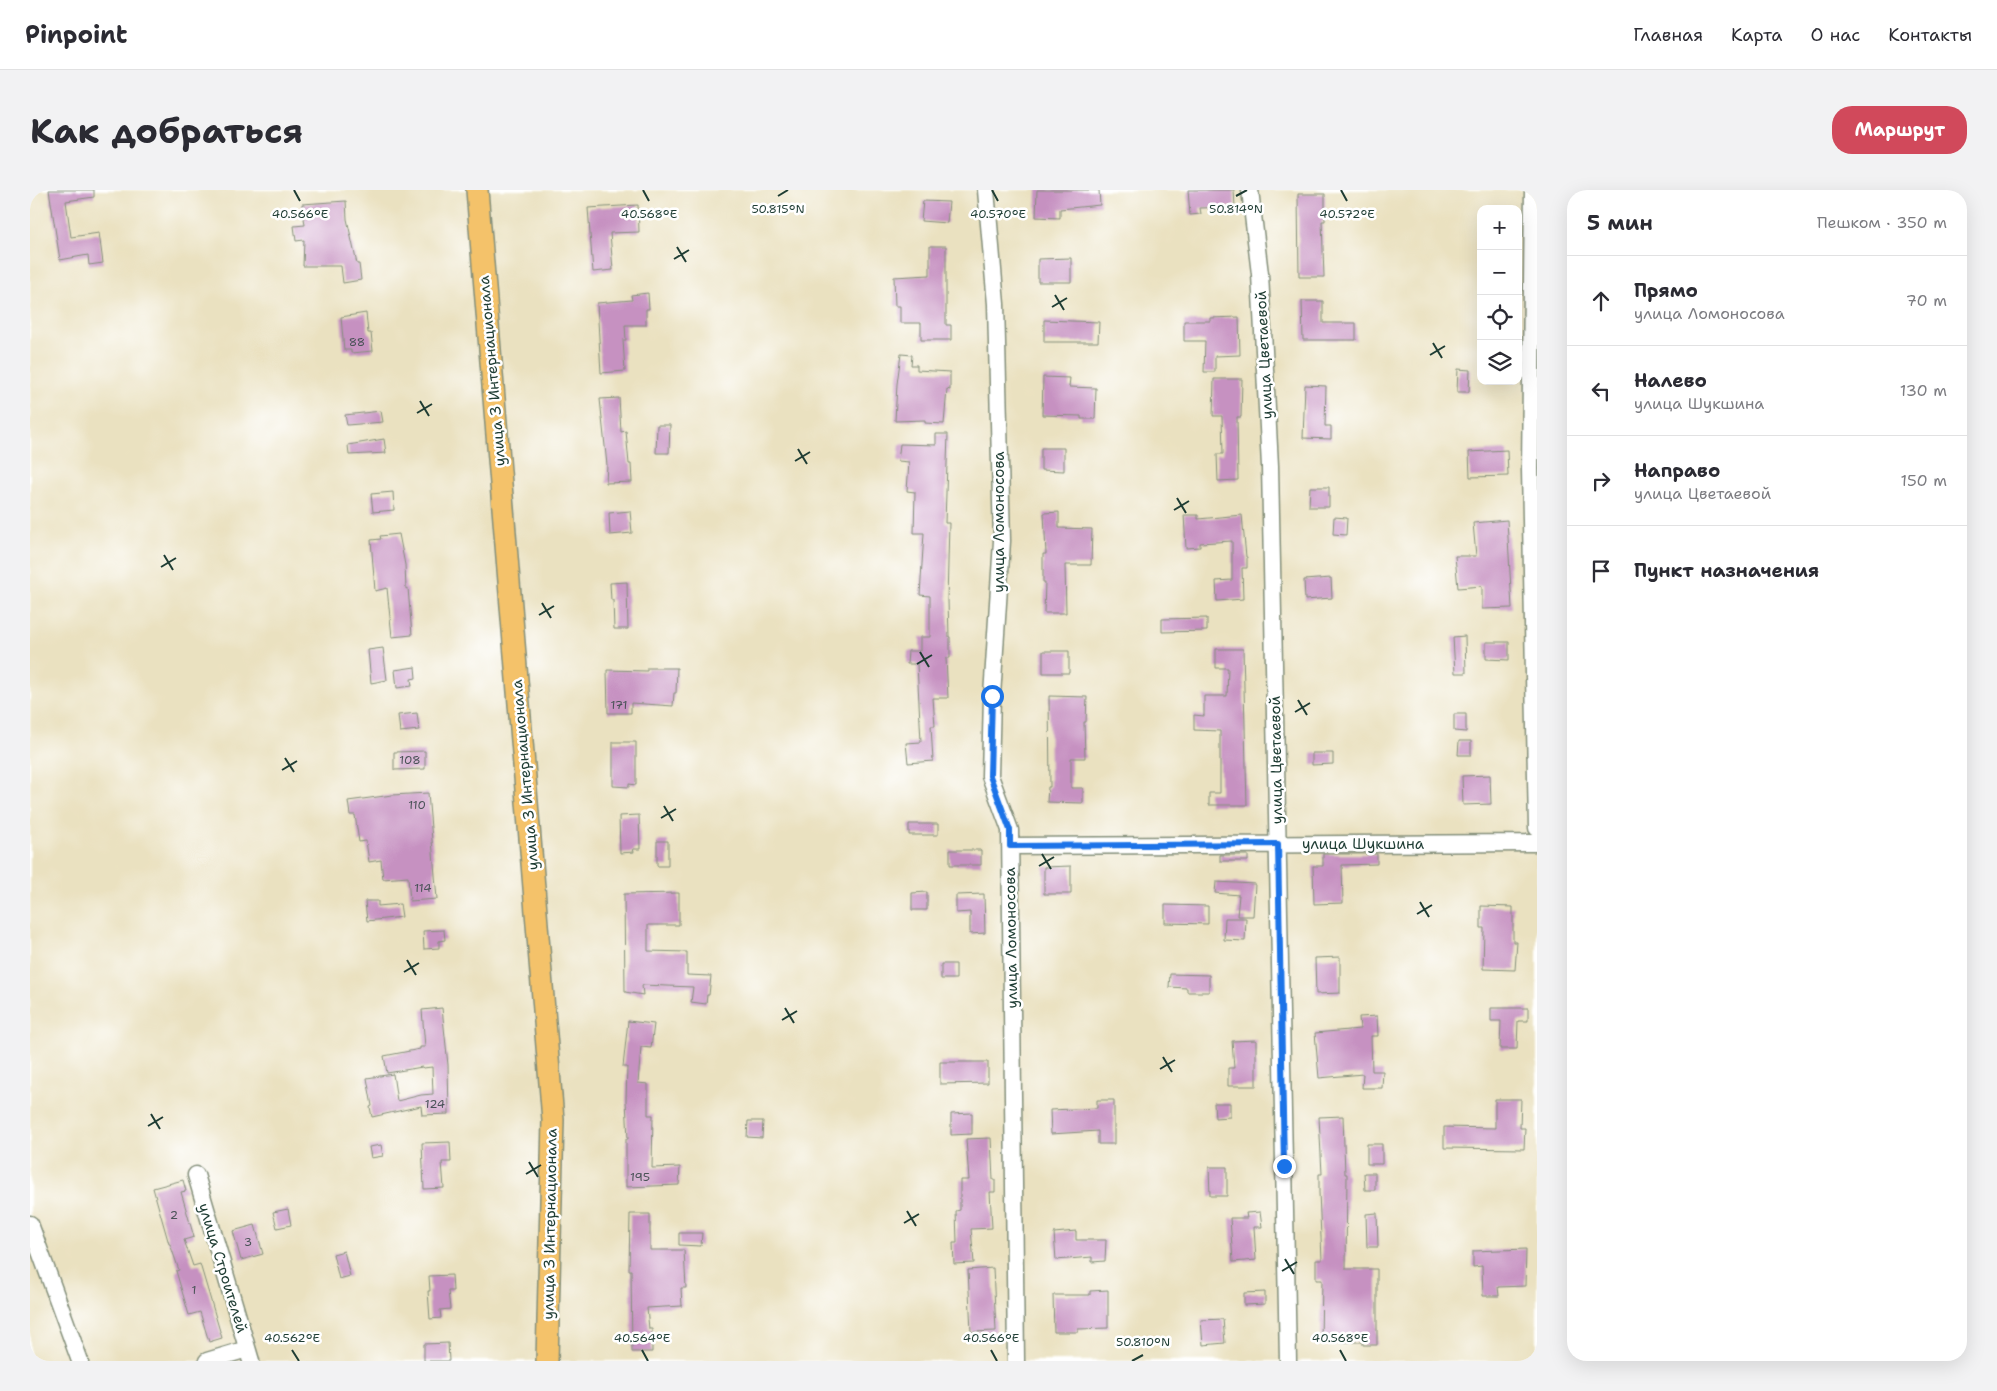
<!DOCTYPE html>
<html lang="ru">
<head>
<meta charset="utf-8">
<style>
	body { margin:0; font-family:"Shantell Sans",sans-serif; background:#f2f2f3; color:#2b2b33 }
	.controls { position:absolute; right:15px; top:15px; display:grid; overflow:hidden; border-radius:10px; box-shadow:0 5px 20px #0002 }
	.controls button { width:45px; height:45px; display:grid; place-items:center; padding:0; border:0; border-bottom:1px solid #e1e1e2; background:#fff; color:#2b2b33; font:25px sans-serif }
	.stop { position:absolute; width:15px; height:15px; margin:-11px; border:4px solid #1a73e8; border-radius:50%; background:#fff }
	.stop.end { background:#1a73e8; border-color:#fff; box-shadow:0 1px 5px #0008 }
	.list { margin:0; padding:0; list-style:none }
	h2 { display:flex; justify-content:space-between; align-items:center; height:65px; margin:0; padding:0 20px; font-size:21px }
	h2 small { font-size:16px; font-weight:400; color:#7c7c81 }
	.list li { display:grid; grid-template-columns:32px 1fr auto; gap:15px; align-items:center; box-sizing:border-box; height:90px; padding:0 20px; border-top:1px solid #e1e1e2 }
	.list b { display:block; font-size:19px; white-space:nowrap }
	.list p { margin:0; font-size:16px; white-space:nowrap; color:#7c7c81 }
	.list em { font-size:16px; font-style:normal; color:#7c7c81 }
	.icon { flex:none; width:28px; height:28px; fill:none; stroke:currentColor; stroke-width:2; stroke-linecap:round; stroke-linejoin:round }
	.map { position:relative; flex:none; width:1507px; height:1171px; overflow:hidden; border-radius:20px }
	header { display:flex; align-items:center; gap:30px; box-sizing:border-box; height:70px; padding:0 25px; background:#fff; border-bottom:1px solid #e1e1e2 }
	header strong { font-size:24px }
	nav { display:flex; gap:28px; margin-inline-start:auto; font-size:18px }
	.intro { display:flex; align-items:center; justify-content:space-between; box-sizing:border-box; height:120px; padding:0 30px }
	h1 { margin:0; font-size:35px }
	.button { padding:12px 22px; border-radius:20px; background:#d1495b; color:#fff; font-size:18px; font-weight:700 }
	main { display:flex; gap:30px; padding:0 30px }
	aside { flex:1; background:#fff; border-radius:20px; box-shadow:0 5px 20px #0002 }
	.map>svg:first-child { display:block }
	.building { fill:#c691c1 }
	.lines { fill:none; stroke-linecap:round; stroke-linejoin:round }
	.minor-casing { stroke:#848f7a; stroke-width:19 }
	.major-casing { stroke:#848f7a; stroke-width:24 }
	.minor { stroke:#fff; stroke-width:16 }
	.major { stroke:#f4c26a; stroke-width:21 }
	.route { stroke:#1a73e8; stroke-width:6 }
	.ticks { fill:none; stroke:#1f3d34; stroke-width:2 }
	.labels { text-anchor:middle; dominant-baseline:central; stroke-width:5; stroke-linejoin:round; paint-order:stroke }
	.number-label { font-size:12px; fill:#495257 }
	.street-label { font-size:15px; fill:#1f3d34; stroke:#fff }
	.ticks-label { font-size:12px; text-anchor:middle; fill:#1f3d34; stroke:#fff; stroke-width:5; stroke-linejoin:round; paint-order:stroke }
</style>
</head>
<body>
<header>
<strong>Pinpoint</strong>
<nav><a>Главная</a><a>Карта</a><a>О нас</a><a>Контакты</a></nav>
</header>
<div class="intro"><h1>Как добраться</h1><a class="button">Маршрут</a></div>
<main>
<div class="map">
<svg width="1507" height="1171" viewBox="0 0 1507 1171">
	<rect width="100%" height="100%" fill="#fff"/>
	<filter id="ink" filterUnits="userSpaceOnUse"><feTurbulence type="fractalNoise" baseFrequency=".02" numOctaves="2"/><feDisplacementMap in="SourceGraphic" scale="10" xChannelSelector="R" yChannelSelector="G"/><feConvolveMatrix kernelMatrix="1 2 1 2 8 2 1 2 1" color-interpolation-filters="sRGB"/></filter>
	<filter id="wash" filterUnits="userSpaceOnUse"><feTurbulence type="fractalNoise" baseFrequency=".0096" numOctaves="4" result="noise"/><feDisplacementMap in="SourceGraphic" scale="20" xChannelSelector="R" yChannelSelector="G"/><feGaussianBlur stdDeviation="1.12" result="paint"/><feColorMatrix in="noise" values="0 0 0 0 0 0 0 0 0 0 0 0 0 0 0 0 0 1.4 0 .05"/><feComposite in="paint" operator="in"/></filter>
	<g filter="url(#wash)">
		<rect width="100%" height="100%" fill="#eae1c0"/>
		<g id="blocks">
			<path class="building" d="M 19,0 L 64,0 L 64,7 L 36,11 L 41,47 L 69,43 L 73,73 L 59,75 L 58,65 L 30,70 Z
				M 1007,0 L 1069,0 L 1070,15 L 1030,19 L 1030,28 L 1006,27 Z
				M 1158,0 L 1204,0 L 1205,17 L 1170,18 L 1171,24 L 1160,25 Z
				M 1268,4 L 1295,4 L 1295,31 L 1292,31 L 1294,87 L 1269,87 Z
				M 316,11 L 317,29 L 327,74 L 329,74 L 331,90 L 313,93 L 311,76 L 273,76 L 274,50 L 266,51 L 264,36 L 275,35 L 272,14 Z
				M 893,11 L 919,12 L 917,33 L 891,31 Z
				M 608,15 L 609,42 L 580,43 L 583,80 L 563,82 L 558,18 Z
				M 900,56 L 916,56 L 916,135 L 921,135 L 921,150 L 891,150 L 891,133 L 870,133 L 870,116 L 865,116 L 864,87 L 900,85 Z
				M 1041,68 L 1041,92 L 1008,92 L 1008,69 Z
				M 618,103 L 619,119 L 616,119 L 616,135 L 595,135 L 596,150 L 593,150 L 595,181 L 571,183 L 567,113 L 602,110 L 601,105 Z
				M 1272,111 L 1293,111 L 1293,133 L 1326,133 L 1326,150 L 1273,150 Z
				M 336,123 L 338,143 L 341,143 L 343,161 L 321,163 L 321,160 L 314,160 L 311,127 Z
				M 1209,127 L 1210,165 L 1185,166 L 1185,182 L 1174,182 L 1175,151 L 1154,151 L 1154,131 L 1180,131 L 1180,128 Z
				M 1014,130 L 1069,132 L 1068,152 L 1014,152 Z
				M 871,164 L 882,165 L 881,175 L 887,175 L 887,180 L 920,182 L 920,200 L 917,199 L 914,234 L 895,233 L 895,230 L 865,231 L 867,194 Z
				M 1428,179 L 1440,180 L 1439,202 L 1427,202 Z
				M 1013,187 L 1040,188 L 1039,197 L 1066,198 L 1065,229 L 1051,229 L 1051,226 L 1012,225 Z
				M 1184,189 L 1212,189 L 1211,227 L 1207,227 L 1208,290 L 1188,291 L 1187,264 L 1193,264 L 1192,226 L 1183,226 Z
				M 1275,195 L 1296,196 L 1295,236 L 1301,236 L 1301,249 L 1273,248 Z
				M 589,208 L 591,242 L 596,241 L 599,274 L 601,274 L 602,292 L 576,293 L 577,275 L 570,209 Z
				M 351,221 L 353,232 L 317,235 L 315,225 Z
				M 627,235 L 640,235 L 639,263 L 626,263 Z
				M 906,244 L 918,244 L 915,333 L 919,333 L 917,411 L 918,410 L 919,447 L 920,447 L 920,468 L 916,468 L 918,508 L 903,508 L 905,536 L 901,536 L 903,571 L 878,573 L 876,553 L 891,552 L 887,474 L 877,474 L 878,461 L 890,461 L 890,447 L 900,447 L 900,406 L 890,405 L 894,343 L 884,343 L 885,302 L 877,301 L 879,272 L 868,271 L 870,254 L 906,255 Z
				M 354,249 L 356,263 L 319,265 L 318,255 Z
				M 1011,258 L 1034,258 L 1034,281 L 1011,280 Z
				M 1477,260 L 1478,286 L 1440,287 L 1439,262 Z
				M 1280,297 L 1299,297 L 1299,317 L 1279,317 Z
				M 363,302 L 364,320 L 343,322 L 341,304 Z
				M 600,321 L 602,343 L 580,345 L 579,323 Z
				M 1029,322 L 1029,338 L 1062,339 L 1061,375 L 1035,375 L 1036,423 L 1014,423 L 1015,392 L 1013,392 L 1013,364 L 1016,364 L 1014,323 Z
				M 1154,325 L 1168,325 L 1168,329 L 1212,325 L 1216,367 L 1217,367 L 1217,378 L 1212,378 L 1213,409 L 1187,411 L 1186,391 L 1202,390 L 1202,351 L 1170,353 L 1170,357 L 1156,358 Z
				M 1304,327 L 1317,328 L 1316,345 L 1303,344 Z
				M 1477,330 L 1482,418 L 1452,419 L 1452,396 L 1428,398 L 1425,366 L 1446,366 L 1443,333 Z
				M 369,344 L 375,375 L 376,399 L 378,398 L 382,445 L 362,447 L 357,398 L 345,401 L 341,350 L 351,349 L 350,346 Z
				M 1301,388 L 1302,408 L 1275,410 L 1274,390 Z
				M 597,392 L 598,439 L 584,439 L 583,410 L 581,410 L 580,393 Z
				M 1177,428 L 1177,441 L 1132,442 L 1132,429 Z
				M 1435,446 L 1436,483 L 1425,483 L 1423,447 Z
				M 1456,452 L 1479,452 L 1479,470 L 1456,469 Z
				M 353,458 L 357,490 L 341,493 L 338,460 Z
				M 1186,459 L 1213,459 L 1217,615 L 1179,615 L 1179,603 L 1190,603 L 1190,541 L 1164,540 L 1164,525 L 1174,526 L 1174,506 L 1197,506 L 1198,478 L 1186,478 Z
				M 1013,461 L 1039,461 L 1039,483 L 1013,483 Z
				M 385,477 L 386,488 L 381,489 L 382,496 L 367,498 L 365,480 Z
				M 617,478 L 647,478 L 646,503 L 644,503 L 643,516 L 601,513 L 601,523 L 578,523 L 577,480 L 617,481 Z
				M 1019,506 L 1057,507 L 1056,532 L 1054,532 L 1055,568 L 1041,568 L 1041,598 L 1053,598 L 1053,613 L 1017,612 L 1018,597 L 1020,597 Z
				M 387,523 L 389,540 L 370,542 L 368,525 Z
				M 1424,524 L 1436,524 L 1436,542 L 1424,541 Z
				M 1429,551 L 1441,551 L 1441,565 L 1428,565 Z
				M 583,552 L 606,552 L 606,595 L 599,594 L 599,597 L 583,596 Z
				M 395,561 L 395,579 L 364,580 L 364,562 Z
				M 1282,563 L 1303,563 L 1303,574 L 1282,575 Z
				M 1460,585 L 1461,614 L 1433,615 L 1432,586 Z
				M 398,603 L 407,709 L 380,711 L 378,687 L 353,689 L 351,670 L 339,672 L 336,651 L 329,652 L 325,625 L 320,625 L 318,611 L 362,605 Z
				M 609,625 L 610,659 L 603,659 L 604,662 L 590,663 L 589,626 Z
				M 879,634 L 908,634 L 908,645 L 879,645 Z
				M 627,651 L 638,651 L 638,676 L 627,676 Z
				M 920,660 L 951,660 L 951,675 L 920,675 Z
				M 1293,664 L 1347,664 L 1347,674 L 1312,675 L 1313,713 L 1284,714 L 1283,676 L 1293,676 Z
				M 1190,665 L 1218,665 L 1218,671 L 1190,671 Z
				M 1041,676 L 1041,704 L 1014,704 L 1014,677 Z
				M 1186,692 L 1225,694 L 1223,726 L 1207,726 L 1209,705 L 1185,703 Z
				M 897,702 L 897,720 L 882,720 L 882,703 Z
				M 649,703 L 649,735 L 618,735 L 618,761 L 657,762 L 657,785 L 681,786 L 679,805 L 677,805 L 676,814 L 661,812 L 663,797 L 612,795 L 613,805 L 595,802 L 594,704 Z
				M 954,704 L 955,743 L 940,744 L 940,722 L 926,723 L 926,705 Z
				M 335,711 L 348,711 L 348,716 L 370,714 L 372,727 L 337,731 Z
				M 1135,715 L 1178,716 L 1178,734 L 1135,733 Z
				M 1451,716 L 1483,717 L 1483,752 L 1487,752 L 1485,780 L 1453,779 L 1454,738 L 1451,738 Z
				M 1195,728 L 1216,728 L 1215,751 L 1194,750 Z
				M 414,740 L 415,750 L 409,751 L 409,758 L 394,759 L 393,741 Z
				M 1310,767 L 1310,803 L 1286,804 L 1285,768 Z
				M 911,774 L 926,774 L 926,789 L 911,789 Z
				M 1140,784 L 1179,785 L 1179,802 L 1157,802 L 1157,798 L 1139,797 Z
				M 412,818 L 418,875 L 419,924 L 392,925 L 391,916 L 342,927 L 340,917 L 342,916 L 337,888 L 363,884 L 367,911 L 391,905 L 403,904 L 402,877 L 393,878 L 392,877 L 357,883 L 354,866 L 390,859 L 390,857 L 395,857 L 392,820 Z
				M 1461,818 L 1498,818 L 1498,831 L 1488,831 L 1487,859 L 1470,859 L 1471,831 L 1461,831 Z
				M 1347,826 L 1348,846 L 1341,846 L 1342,881 L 1353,881 L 1352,898 L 1332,898 L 1333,884 L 1289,888 L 1285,843 L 1330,839 L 1329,827 Z
				M 598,831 L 624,834 L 621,858 L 611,857 L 608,893 L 618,894 L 618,925 L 623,925 L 622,978 L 650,977 L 649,995 L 596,997 L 596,949 L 598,949 L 596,911 L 597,877 L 593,877 Z
				M 1226,850 L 1226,896 L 1198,896 L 1198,878 L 1204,878 L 1202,851 Z
				M 910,872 L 958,872 L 958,893 L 910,894 Z
				M 1465,909 L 1491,909 L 1490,938 L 1495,938 L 1494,959 L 1414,958 L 1414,937 L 1465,938 Z
				M 1067,910 L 1084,910 L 1084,954 L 1068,954 L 1068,941 L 1021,944 L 1020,920 L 1067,918 Z
				M 1184,913 L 1200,913 L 1200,927 L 1185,928 Z
				M 942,923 L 942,944 L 921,945 L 921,924 Z
				M 1313,926 L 1315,984 L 1317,984 L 1316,1079 L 1347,1079 L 1347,1155 L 1333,1155 L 1333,1152 L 1291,1152 L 1292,1090 L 1286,1090 L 1286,1070 L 1292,1070 L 1289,1002 L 1289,984 L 1292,984 L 1289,927 Z
				M 718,931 L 733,931 L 732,948 L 717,947 Z
				M 961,948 L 963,990 L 965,990 L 965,1002 L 960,1002 L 962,1038 L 941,1039 L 944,1073 L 924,1074 L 923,1053 L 927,1053 L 926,1021 L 930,1020 L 930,990 L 939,990 L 936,949 Z
				M 420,952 L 421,972 L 412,972 L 414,998 L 394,999 L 392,953 Z
				M 1337,954 L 1352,954 L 1352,974 L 1337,974 Z
				M 351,955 L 353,966 L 341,968 L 339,957 Z
				M 1179,977 L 1197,977 L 1197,1006 L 1180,1006 Z
				M 1334,983 L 1345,983 L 1345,1000 L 1335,1000 Z
				M 153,990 L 156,1001 L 151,1002 L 164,1047 L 154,1050 L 163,1076 L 170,1074 L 192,1148 L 179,1152 L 170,1122 L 159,1125 L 146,1081 L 149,1080 L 140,1054 L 139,1054 L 123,998 Z
				M 258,1019 L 261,1035 L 247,1038 L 243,1022 Z
				M 1230,1022 L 1232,1037 L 1224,1037 L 1226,1070 L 1203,1072 L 1200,1028 L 1217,1028 L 1216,1023 Z
				M 1347,1023 L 1348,1057 L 1337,1057 L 1336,1024 Z
				M 600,1024 L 620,1024 L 620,1060 L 654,1060 L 656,1098 L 651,1098 L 652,1116 L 617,1118 L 619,1139 L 622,1139 L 622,1162 L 602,1162 L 601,1080 L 599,1080 Z
				M 225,1035 L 233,1064 L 211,1070 L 203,1041 Z
				M 1046,1041 L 1046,1050 L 1076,1050 L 1075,1071 L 1062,1072 L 1062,1067 L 1026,1070 L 1024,1043 Z
				M 649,1043 L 672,1043 L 671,1056 L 649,1055 Z
				M 1496,1059 L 1495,1096 L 1468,1097 L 1469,1106 L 1453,1106 L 1452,1076 L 1443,1077 L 1443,1061 Z
				M 314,1061 L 320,1086 L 309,1089 L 303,1064 Z
				M 963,1078 L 966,1141 L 941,1142 L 938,1080 Z
				M 422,1085 L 423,1101 L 418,1101 L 420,1119 L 410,1120 L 411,1128 L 400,1129 L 398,1101 L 400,1101 L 399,1086 Z
				M 1078,1100 L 1078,1138 L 1048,1139 L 1048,1142 L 1024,1142 L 1023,1105 L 1060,1105 L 1060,1101 Z
				M 1235,1102 L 1235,1114 L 1214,1115 L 1214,1103 Z
				M 1193,1129 L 1195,1153 L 1173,1155 L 1171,1130 Z
				M 418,1153 L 419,1171 L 394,1171 L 394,1154 Z"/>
		</g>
	</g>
	<g filter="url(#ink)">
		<use href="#blocks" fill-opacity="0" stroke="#848f7a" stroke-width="1"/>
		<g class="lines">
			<defs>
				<path id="minor" d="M 956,0 L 966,114 L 972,351 L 962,506 L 960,586 L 980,640 L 986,1171
					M 1220,0 L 1230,84 L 1240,276 L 1258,1171
					M 1503,0 L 1500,279 L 1507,638
					M 980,656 L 1507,653
					M 166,985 L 221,1171
					M 0,1034 L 50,1171
					M 177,1171 L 217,1159"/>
				<path id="major" d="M 447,0 L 523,930 L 517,1171"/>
			</defs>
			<use href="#minor" class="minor-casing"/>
			<use href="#major" class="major-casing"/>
			<use href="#minor" class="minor"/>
			<use href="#major" class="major"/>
		</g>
	</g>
	<g class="lines" filter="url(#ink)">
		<path class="route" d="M 962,506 L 960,586 L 980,640 L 980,656 L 1248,654 L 1254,976"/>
	</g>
	<path class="ticks" d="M 264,0 L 270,11M 613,0 L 619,11M 962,0 L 968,11M 1311,0 L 1317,11M 748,6 L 758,0M 1206,6 L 1217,0M 647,57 L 656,72M 644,69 L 659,60M 1025,105 L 1034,120M 1022,117 L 1037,108M 1403,153 L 1412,168M 1400,165 L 1415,156M 390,211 L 399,226M 387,223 L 402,214M 768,259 L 777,274M 765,271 L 780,262M 1147,308 L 1156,323M 1144,320 L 1159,311M 134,365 L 143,380M 131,377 L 146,368M 512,413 L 521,428M 509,425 L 524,416M 890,462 L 899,477M 887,474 L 902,465M 1268,510 L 1277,525M 1265,522 L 1280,513M 255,568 L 264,582M 252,580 L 267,571M 634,616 L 643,631M 631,628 L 646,619M 1012,664 L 1021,679M 1009,676 L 1024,667M 1390,712 L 1399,727M 1387,724 L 1402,715M 377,770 L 386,785M 374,782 L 389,773M 755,818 L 764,833M 752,830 L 767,821M 1133,867 L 1142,882M 1130,879 L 1145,870M 121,924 L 130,939M 118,936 L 133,927M 499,972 L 508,987M 496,984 L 511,975M 877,1021 L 886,1036M 874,1033 L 889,1024M 1255,1069 L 1264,1084M 1252,1081 L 1267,1072M 262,1160 L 269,1171M 612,1160 L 618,1171M 961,1160 L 967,1171M 1310,1160 L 1316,1171M 1102,1171 L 1113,1165"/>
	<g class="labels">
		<g class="number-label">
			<text x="327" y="152">88</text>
			<text x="589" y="515">171</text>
			<text x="380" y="570">108</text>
			<text x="387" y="615">110</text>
			<text x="393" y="698">114</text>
			<text x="405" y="914">124</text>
			<text x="610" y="987">195</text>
			<text x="144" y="1025">2</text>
			<text x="218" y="1052">3</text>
			<text x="164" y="1100">1</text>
		</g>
		<g class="street-label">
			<text transform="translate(1234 165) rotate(-93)">улица Цветаевой</text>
			<text transform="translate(462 181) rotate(-95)">улица 3 Интернационала</text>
			<text transform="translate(969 332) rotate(-90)">улица Ломоносова</text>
			<text transform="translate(1246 570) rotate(-91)">улица Цветаевой</text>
			<text transform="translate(495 585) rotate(-95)">улица 3 Интернационала</text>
			<text x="1333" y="654">улица Шукшина</text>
			<text transform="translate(981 748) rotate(-91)">улица Ломоносова</text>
			<text transform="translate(520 1034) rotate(-89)">улица 3 Интернационала</text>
			<text transform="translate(193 1078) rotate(73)">улица Строителей</text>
		</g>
	</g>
	<g class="ticks-label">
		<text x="748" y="23">50.815°N</text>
		<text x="1206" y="23">50.814°N</text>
		<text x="619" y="28">40.568°E</text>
		<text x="968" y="28">40.570°E</text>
		<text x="270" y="28">40.566°E</text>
		<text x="1317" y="28">40.572°E</text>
		<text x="262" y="1152">40.562°E</text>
		<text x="612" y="1152">40.564°E</text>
		<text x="961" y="1152">40.566°E</text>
		<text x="1310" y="1152">40.568°E</text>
		<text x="1113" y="1156">50.810°N</text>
	</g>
</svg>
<div class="controls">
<button>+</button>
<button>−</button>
<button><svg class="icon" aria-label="locate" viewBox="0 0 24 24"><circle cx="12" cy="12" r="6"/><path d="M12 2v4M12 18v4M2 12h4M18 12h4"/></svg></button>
<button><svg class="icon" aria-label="layers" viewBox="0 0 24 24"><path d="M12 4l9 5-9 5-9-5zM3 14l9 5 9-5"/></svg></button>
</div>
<div class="stop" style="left:962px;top:506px"></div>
<div class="stop end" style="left:1254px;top:976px"></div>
</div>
<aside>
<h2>5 мин<small>Пешком · 350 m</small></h2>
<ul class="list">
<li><svg class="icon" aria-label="ahead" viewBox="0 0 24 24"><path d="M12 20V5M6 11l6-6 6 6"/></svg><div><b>Прямо</b><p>улица Ломоносова</p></div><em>70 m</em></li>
<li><svg class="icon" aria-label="left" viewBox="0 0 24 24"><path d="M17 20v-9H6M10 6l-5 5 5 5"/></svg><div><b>Налево</b><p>улица Шукшина</p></div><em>130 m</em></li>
<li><svg class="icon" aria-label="right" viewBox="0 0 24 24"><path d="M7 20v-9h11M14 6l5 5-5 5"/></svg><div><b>Направо</b><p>улица Цветаевой</p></div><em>150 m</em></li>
<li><svg class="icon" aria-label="arrive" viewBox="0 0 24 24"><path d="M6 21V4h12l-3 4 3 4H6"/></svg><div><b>Пункт назначения</b></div></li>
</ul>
</aside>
</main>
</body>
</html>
